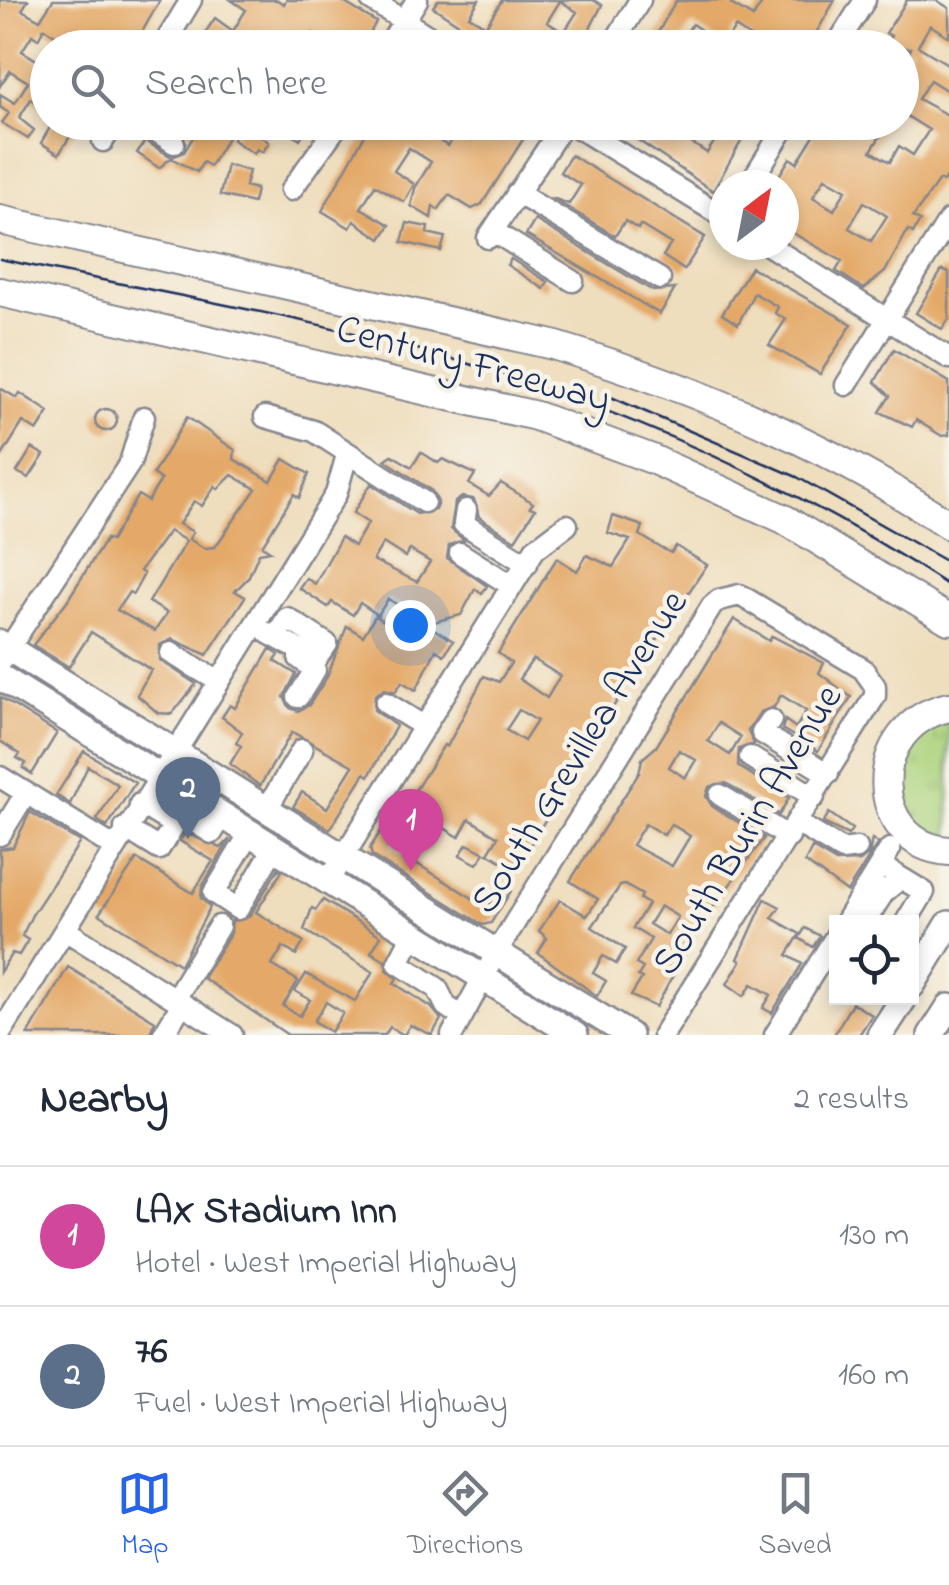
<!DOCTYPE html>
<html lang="en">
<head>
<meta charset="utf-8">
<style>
	body { margin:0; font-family:"Indie Flower",sans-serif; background:#f2f2f3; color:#1f2937 }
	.controls { position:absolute; right:30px; bottom:30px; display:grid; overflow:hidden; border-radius:0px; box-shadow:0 5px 15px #0003 }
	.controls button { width:90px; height:90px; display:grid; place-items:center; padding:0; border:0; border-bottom:2px solid #e0e1e3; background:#fff; color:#1f2937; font:50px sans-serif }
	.compass { position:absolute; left:709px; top:170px; width:90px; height:90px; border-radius:50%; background:#fff; box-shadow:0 5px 15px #0003; rotate:32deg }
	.you { position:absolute; left:410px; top:625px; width:35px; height:35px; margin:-25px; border:8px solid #fff; border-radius:50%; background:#1a73e8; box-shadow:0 0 0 15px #1a73e833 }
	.badge { display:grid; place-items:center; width:65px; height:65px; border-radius:50%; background:#2563eb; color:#fff; font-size:32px; font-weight:700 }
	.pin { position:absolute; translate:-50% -82px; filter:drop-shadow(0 2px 5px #0008) }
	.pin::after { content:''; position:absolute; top:52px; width:35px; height:30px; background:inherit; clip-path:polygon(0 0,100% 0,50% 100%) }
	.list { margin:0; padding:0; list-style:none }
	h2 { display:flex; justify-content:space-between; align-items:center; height:130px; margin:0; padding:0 40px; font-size:42px }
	h2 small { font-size:32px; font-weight:400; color:#747a83 }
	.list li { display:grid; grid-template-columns:65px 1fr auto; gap:30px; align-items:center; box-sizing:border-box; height:140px; padding:0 40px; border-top:2px solid #e0e1e3 }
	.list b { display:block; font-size:38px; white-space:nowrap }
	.list p { margin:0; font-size:32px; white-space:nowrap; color:#747a83 }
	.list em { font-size:32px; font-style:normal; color:#747a83 }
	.icon { flex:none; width:55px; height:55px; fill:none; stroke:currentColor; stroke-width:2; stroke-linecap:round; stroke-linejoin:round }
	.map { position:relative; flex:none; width:949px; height:1035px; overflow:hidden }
	.search { position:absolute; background:#fff; box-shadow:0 5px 15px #0003; left:30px; right:30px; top:30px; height:110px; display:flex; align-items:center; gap:25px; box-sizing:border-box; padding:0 35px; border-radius:55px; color:#747a83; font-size:38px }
	.sheet { height:410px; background:#fff }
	nav { display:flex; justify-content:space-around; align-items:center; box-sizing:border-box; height:140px; border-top:2px solid #e0e1e3; background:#fff; font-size:28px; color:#747a83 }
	nav a { display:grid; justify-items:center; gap:5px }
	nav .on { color:#2563eb }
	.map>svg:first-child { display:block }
	.grass { fill:url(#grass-tufts); stroke:#64826e; stroke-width:2.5 }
	.building { fill:#e4a968; fill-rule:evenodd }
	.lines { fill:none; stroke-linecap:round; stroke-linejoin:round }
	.minor-casing { stroke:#85868e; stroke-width:25 }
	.major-casing { stroke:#85868e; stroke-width:30 }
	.highway-casing { stroke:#85868e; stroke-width:32 }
	.minor { stroke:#fff; stroke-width:20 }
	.major { stroke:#fff; stroke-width:25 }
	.highway { stroke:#fff; stroke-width:28 }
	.tram { stroke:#1b2f5e; stroke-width:2.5 }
	.labels { text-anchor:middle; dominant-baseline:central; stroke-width:9; stroke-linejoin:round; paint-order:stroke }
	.street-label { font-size:40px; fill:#1b2f5e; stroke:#f7f3e8 }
</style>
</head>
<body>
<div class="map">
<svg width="949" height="1035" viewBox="0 0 949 1035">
	<defs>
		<pattern id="grass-tufts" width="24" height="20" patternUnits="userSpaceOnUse" patternTransform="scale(2.5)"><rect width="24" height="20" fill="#add47f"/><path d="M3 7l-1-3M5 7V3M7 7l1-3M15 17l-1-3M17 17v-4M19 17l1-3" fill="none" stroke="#94b670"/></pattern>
	</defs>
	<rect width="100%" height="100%" fill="#f7f3e8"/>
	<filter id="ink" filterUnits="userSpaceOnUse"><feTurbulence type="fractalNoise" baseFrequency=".01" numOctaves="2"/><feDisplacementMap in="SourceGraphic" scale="20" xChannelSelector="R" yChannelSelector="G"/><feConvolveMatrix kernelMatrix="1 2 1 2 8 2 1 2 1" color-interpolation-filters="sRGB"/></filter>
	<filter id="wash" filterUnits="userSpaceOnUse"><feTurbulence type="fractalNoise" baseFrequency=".0048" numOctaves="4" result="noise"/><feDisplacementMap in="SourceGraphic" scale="40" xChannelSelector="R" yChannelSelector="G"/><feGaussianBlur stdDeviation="2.25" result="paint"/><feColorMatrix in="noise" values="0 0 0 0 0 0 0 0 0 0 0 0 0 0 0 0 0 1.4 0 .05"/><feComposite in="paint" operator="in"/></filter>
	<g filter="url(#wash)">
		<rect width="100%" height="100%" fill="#efdebe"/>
		<path class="grass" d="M 949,713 L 949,837 C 922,834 911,816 897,796 L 906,741 Z"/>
		<g id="blocks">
			<path class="building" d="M 0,0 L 28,0 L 22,10 L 40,20 L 53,0 L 160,0 L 133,48 L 75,48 L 44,28 L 38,39 L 32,35 L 22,51 L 48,67 L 42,77 L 48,80 L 48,110 L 31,99 L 19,118 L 34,130 L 28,139 L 2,123 L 9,113 L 0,107 L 0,94 L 15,103 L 28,82 L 10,71 L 0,86 Z
				M 231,0 L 277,0 L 284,4 L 286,0 L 340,0 L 376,22 L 362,48 L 337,48 L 313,33 L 308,41 L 292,32 L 282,48 L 257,36 L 250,48 L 195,48 L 215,18 L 233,31 L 246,10 Z
				M 438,0 L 479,0 L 469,16 L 486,26 L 502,0 L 593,0 L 602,5 L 580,48 L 559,40 L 577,12 L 560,1 L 547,22 L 560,30 L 551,43 L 544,39 L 539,48 L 525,42 L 522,48 L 483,48 L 486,42 L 433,7 Z
				M 733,0 L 731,4 L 753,17 L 764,0 L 835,0 L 812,40 L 808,38 L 802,48 L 755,48 L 748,43 L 752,38 L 735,27 L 724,45 L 692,24 L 677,48 L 649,48 L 676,1 Z
				M 907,0 L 936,0 L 949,8 L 949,37 L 930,25 L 918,46 L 949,65 L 949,92 L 930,80 L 918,99 L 949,116 L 949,173 L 943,182 L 939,180 L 913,217 L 920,221 L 913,233 L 908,230 L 885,272 L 864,289 L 836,271 L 842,261 L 784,228 L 784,185 L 773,185 L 790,158 L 797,163 L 822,122 L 889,122 L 871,151 L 890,162 L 899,146 L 913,155 L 929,130 L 902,113 L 902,98 L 914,77 L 902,70 L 911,48 L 884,48 L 891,36 L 886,33 ZM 825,178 L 846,190 L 834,210 L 813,197 ZM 864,202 L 887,216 L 871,241 L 849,228 Z
				M 53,122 L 79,122 L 59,154 L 41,143 Z
				M 168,122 L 237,122 L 210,166 L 203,162 L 197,172 L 171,158 L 159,168 L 137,153 L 145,141 L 172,157 L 184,152 L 195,134 Z
				M 237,122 L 261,122 L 256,133 L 269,142 L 263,152 L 257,149 L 254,154 L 233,140 Z
				M 275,122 L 310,122 L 300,139 Z
				M 372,122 L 407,122 L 448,146 L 458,131 L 472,140 L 482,122 L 534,122 L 482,204 L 472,209 L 449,195 L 438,210 L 433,206 L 431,218 L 411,206 L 415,188 L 431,162 L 409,148 L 394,171 L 414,184 L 404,202 L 375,185 L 361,208 L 390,225 L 381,239 L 354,221 L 350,228 L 322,211 Z
				M 611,122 L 640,122 L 655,132 L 661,122 L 695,122 L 692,127 L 697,130 L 690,142 L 707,153 L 718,136 L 712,132 L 718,122 L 752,122 L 713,191 Z
				M 571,155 L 705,237 L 684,270 L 663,256 L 671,244 L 640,225 L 638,229 L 625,221 L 615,236 L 552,198 L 569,204 L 581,185 L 560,172 Z
				M 227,165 L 249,171 L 245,186 L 256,189 L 253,203 L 220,195 Z
				M 535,220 L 653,291 L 675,289 L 660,314 L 526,235 Z
				M 407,223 L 428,227 L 427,233 L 445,237 L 441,251 L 402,242 Z
				M 511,259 L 548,282 L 544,289 L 507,265 Z
				M 751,267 L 852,324 L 820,374 L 769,345 L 786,319 L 775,313 L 778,307 L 754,293 L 738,324 L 722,314 Z
				M 942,270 L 949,273 L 949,319 L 942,329 L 916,313 Z
				M 894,349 L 949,382 L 949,435 L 942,436 L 916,420 L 912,427 L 880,412 L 890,396 L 875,382 Z
				M 0,388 L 17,398 L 20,393 L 49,412 L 37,431 L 23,422 L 0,459 Z
				M95 420a11 11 0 1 1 22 0a11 11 0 1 1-22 0Z
				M 187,417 L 235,450 L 234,459 L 271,481 L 284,459 L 309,474 L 299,498 L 294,494 L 262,546 L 270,551 L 259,553 L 248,578 L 235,591 L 245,597 L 207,655 L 172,639 L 160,645 L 160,660 L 196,684 L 172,714 L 158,713 L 137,695 L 151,670 L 91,632 L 69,667 L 33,645 L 67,601 L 106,539 L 111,541 L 138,495 L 148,501 L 161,480 L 153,474 ZM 232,475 L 256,489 L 215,547 L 204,548 L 189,539 L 193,532 L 179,524 L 194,501 L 202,506 L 215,486 L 218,489 ZM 169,531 L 186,541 L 149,602 L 167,613 L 155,631 L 117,610 L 129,592 L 133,594 L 144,574 L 140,571 Z
				M 32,448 L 44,455 L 29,478 L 17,472 Z
				M 421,452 L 438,463 L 443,459 L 475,474 L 469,484 L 489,496 L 501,483 L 533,503 L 530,507 L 535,509 L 515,540 L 479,517 L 474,499 L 462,497 L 455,502 L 451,529 L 464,540 L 449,545 L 447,558 L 487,586 L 482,594 L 475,589 L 461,615 L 426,624 L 453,641 L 444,655 L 436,650 L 416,690 L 402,682 L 395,692 L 385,689 L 375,695 L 374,710 L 396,726 L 369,776 L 365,773 L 330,829 L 293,807 L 302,792 L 327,808 L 353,766 L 292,732 L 260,786 L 230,764 L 241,746 L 236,743 L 242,732 L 222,717 L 230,705 L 235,708 L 270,649 L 279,655 L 275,661 L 296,674 L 284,697 L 290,708 L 298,711 L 309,705 L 327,677 L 347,626 L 363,636 L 375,616 L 402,632 L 413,614 L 388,599 L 378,615 L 360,603 L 353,615 L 332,602 L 328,607 L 299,588 L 306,578 L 315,584 L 341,537 L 354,546 L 368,523 L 353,513 L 371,484 L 417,514 L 435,510 L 438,502 L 432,491 L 385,460 L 392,455 L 412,467 ZM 383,543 L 405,557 L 410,550 L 430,562 L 417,582 L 373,560 Z
				M 613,516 L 643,526 L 640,535 L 661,548 L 671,553 L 676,546 L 707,565 L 624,689 L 529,847 L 511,867 L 488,853 L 498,837 L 476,823 L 469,819 L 459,837 L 414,810 L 390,847 L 487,907 L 501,884 L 511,891 L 491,923 L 483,925 L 372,856 L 370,848 L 398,804 L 404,808 L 444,745 L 447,747 L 484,676 L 499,682 L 511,663 L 498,653 L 557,558 L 577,571 L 587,555 L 613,567 L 630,540 L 608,533 ZM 533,659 L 560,676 L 547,698 L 519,679 ZM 519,710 L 537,721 L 524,741 L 506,730 Z
				M 734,619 L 769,641 L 772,636 L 824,663 L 819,673 L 851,697 L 818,751 L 782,729 L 785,720 L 796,728 L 806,711 L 781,695 L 774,707 L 760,712 L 748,731 L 754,744 L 739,749 L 738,766 L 789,798 L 779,815 L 726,783 L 709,787 L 706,796 L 712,806 L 764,838 L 701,924 L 656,1007 L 631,996 L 642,978 L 638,976 L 643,968 L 636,964 L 651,939 L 633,928 L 648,904 L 640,899 L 642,895 L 625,885 L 620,886 L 592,927 L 625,949 L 616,964 L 603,956 L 593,973 L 606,981 L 597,996 L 538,953 L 547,938 L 539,931 L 560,900 L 587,916 L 598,899 L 570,881 L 639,773 L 642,759 L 656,747 ZM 719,723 L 741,737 L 730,755 L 708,741 ZM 679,750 L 696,760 L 685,778 L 669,767 ZM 645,824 L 664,835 L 671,824 L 690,836 L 672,866 L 632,845 ZM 660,906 L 678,917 L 667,935 L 649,924 Z
				M 0,697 L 57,733 L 32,774 L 23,768 L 26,763 L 17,758 L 20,754 L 0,741 Z
				M 84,751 L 135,783 L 107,827 L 97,820 L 118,785 L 88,766 L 70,804 L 56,795 Z
				M 30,812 L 80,842 L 32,915 L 22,936 L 28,940 L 19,955 L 12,953 L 0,972 L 0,849 L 13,847 Z
				M 829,813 L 852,829 L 848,835 L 823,823 Z
				M 185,833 L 221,848 L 230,839 L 202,887 L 201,898 L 210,907 L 180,965 L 99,914 L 137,859 L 193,893 L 213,861 L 180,841 Z
				M 872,839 L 878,843 L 847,892 L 805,862 L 812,848 L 836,862 L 860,861 L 869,854 Z
				M 467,844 L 485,853 L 477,864 L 460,855 Z
				M 278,869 L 282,871 L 256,912 L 304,942 L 296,955 L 283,947 L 272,965 L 298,981 L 283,1006 L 300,1016 L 310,1000 L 295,991 L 306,974 L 355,1001 L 373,972 L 304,930 L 312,908 L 316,910 L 323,900 L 381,936 L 371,952 L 385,961 L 387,970 L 397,978 L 394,983 L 431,1007 L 441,1019 L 432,1035 L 410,1025 L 404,1035 L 390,1027 L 385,1035 L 288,1035 L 203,978 L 231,933 L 232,921 L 249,917 ZM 326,1002 L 343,1013 L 331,1032 L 314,1021 Z
				M 765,899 L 780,907 L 772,918 L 800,934 L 787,955 L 802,964 L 772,1013 L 763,1008 L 771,995 L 752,984 L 744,996 L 727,984 L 741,961 L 738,959 Z
				M 805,928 L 820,936 L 813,947 L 799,938 Z
				M 68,967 L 155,1021 L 149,1035 L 28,1035 Z
				M 852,1003 L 872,1015 L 859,1035 L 834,1035 Z"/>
		</g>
	</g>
	<g filter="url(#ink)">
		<use href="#blocks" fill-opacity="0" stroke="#85868e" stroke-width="2.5"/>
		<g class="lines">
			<defs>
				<path id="minor" d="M 371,0 L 447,48
					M 162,48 L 191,0
					M 387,48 L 417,0
					M 611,48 L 640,0
					M 835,48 L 865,0
					M 142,122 L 174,143
					M 569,122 L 724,217
					M 103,141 L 115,122
					M 749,185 L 788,122
					M 291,190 L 340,122
					M 517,193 L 660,279
					M 493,231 L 573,281
					M 488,238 L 565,122
					M 768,245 L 949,358
					M 846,385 L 949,220
					M 265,417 L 314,431 L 424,502
					M 466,510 L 464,524 L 527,564
					M 460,553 L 512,586
					M 268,633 L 316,659 L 327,644 L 287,618 L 276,636
					M 171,653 L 218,681
					M 0,662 L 130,463 L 144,417
					M 298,697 L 315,670 L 299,658
					M 386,703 L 425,727
					M 771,720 L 762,733 L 828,774
					M 750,757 L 814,797
					M 0,777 L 114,847
					M 720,795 L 789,837
					M 266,810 L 302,750
					M 181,814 L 212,833 L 222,816
					M 797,823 L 842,850 L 857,848
					M 125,828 L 159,849 L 174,825 L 140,804
					M 250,833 L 214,893 L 238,909 L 274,848
					M 0,835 L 26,793
					M 880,865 L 924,892 L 906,922
					M 335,870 L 535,549 L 567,525
					M 845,922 L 890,849
					M 871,922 L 866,920 L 884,892 L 901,878
					M 65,930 L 232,1035
					M 413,934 L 398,963 L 437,988 L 446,1006 L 462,1017
					M 175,999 L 219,926
					M 0,1034 L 336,494 L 347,455
					M 163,1035 L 182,1004
					M 452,1035 L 502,943 L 712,606 L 719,600 L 740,595 L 863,669 L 875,686 L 875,696 L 663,1035
					M 775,1035 L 836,936"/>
				<path id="major" d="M 0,643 L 629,1035
					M 0,677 L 575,1035
					M 912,985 L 949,924
					M 880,1035 L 904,998
					M 931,1035 L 949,1007"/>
				<path id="highway" d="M 0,220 L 553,345 C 692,387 828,444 949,525
					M 0,292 L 536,416 L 652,459 L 784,519 L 949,620
					M 949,707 C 863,725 868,846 949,851"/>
			</defs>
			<use href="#minor" class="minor-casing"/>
			<use href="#major" class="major-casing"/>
			<use href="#highway" class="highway-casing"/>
			<use href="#minor" class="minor"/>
			<use href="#major" class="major"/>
			<use href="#highway" class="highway"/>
			<path class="tram" d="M 0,259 C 163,294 330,320 489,370 C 652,421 807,493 949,586
				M 604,394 L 797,477 L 949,563"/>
		</g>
	</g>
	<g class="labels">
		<g class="street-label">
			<text transform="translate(473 366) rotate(15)">Century Freeway</text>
			<text transform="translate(581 753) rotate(-58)">South Grevillea Avenue</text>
			<text transform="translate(749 831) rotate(-59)">South Burin Avenue</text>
		</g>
	</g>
</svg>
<div class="controls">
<button><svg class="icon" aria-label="locate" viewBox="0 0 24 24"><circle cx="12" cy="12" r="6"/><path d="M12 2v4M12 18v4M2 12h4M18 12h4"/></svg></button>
</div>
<svg class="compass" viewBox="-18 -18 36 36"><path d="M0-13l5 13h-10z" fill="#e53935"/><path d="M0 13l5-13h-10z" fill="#747a83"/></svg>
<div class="you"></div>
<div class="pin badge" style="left:411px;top:871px;background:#d1479c">1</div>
<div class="pin badge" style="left:188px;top:839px;background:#5c6f8a">2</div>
<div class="search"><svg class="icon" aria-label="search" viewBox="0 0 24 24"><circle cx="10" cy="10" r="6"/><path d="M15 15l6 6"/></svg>Search here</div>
</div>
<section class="sheet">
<h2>Nearby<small>2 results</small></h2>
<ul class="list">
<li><span class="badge" style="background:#d1479c">1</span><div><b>LAX Stadium Inn</b><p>Hotel · West Imperial Highway</p></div><em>130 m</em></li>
<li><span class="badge" style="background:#5c6f8a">2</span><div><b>76</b><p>Fuel · West Imperial Highway</p></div><em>160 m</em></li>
</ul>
</section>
<nav>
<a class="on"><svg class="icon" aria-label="map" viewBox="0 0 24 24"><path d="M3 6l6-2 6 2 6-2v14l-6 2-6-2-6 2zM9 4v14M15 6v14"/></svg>Map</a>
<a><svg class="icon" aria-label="directions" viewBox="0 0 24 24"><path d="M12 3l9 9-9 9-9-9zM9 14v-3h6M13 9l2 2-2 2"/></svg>Directions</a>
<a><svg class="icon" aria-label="saved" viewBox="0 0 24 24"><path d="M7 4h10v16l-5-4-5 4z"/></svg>Saved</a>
</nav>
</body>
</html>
